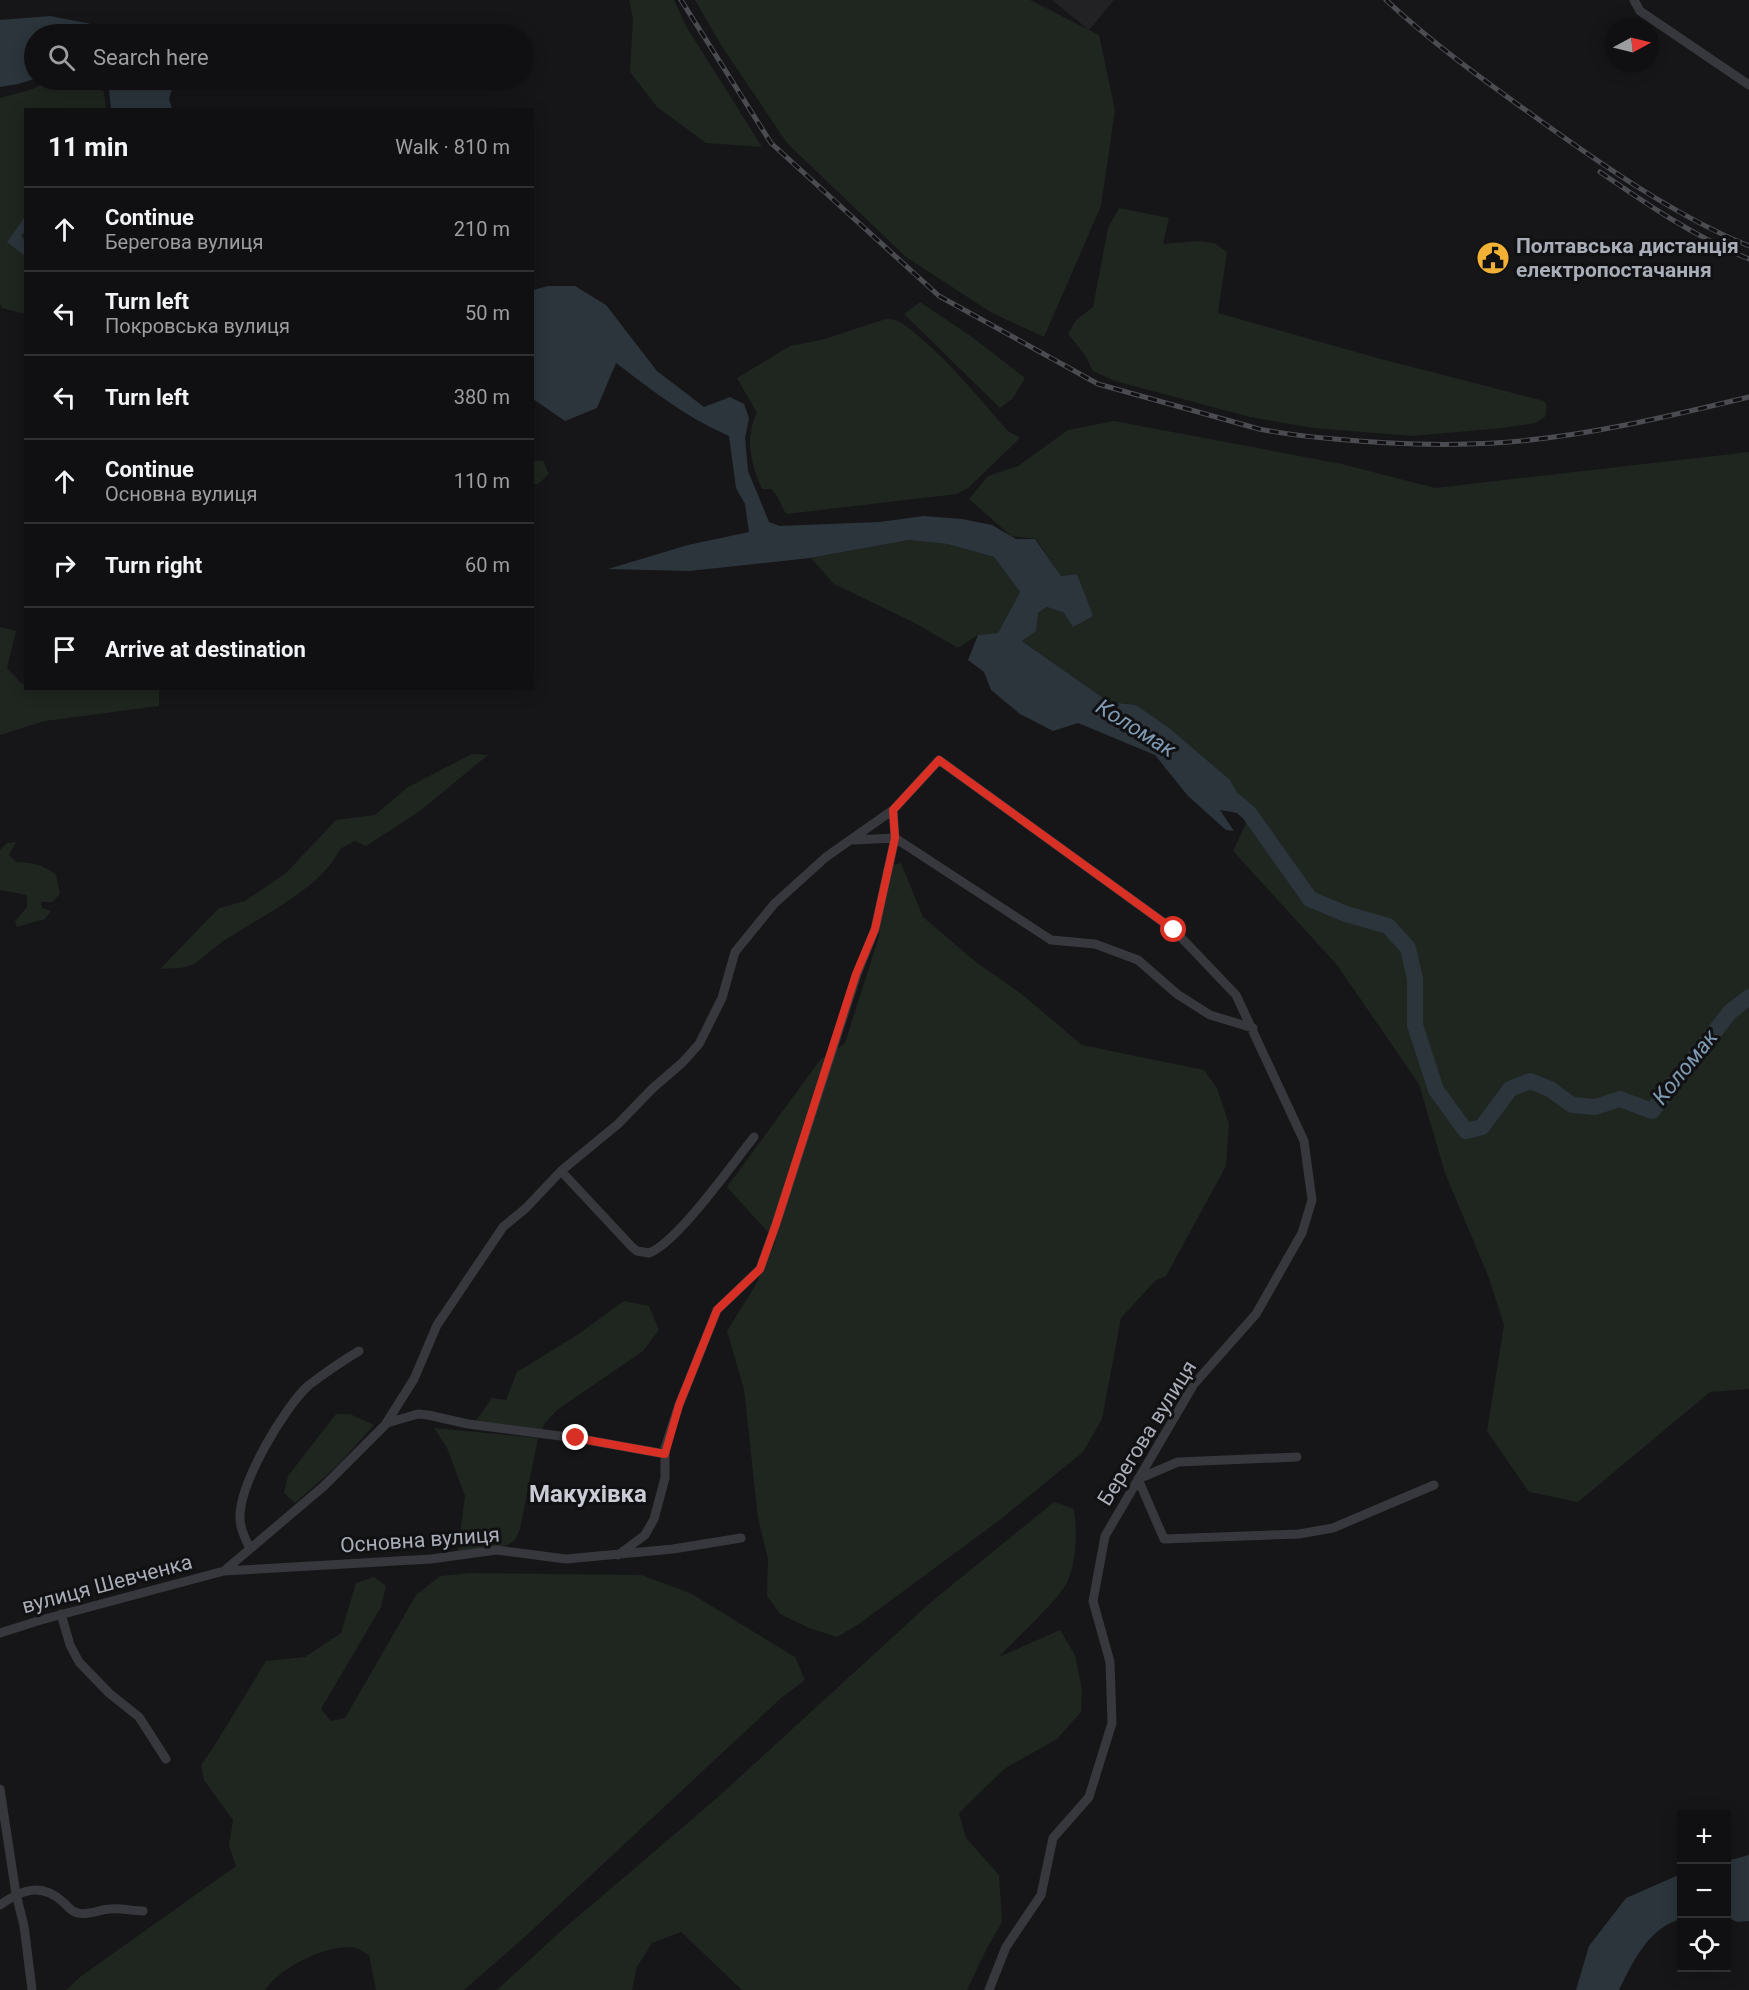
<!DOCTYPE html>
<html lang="en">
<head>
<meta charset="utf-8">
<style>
	body { margin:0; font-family:Roboto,sans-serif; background:#1e1e20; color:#f1f3f6 }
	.controls { position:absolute; right:18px; bottom:18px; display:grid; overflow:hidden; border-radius:0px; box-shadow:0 3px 15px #0003 }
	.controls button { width:54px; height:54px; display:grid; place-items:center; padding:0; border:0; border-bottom:2px solid #303032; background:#101012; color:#f1f3f6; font:30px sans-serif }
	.compass { position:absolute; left:1605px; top:18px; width:54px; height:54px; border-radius:50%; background:#101012; box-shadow:0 3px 15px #0003; rotate:83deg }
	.stop { position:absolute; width:18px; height:18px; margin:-14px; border:4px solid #d93025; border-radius:50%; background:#fff }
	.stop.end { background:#d93025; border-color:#fff; box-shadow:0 2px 6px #0008 }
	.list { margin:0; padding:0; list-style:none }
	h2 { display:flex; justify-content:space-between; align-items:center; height:78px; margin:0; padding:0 24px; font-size:26px }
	h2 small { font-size:20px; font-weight:400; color:#9c9d9f }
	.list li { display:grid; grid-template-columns:39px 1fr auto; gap:18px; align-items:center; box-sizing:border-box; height:84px; padding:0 24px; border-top:2px solid #303032 }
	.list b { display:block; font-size:22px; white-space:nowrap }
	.list p { margin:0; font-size:20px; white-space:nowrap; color:#9c9d9f }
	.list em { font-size:20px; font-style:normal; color:#9c9d9f }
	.icon { flex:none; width:33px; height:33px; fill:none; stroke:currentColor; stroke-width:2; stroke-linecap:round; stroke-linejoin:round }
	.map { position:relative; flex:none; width:1749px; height:1990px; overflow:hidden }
	.search { position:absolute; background:#101012; box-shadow:0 3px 15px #0003; left:24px; top:24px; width:510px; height:66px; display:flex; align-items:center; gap:15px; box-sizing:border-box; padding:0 21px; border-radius:33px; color:#9c9d9f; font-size:22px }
	.panel { position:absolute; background:#101012; box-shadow:0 3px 15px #0003; left:24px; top:108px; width:510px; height:582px; border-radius:0px }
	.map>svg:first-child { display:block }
	.built { fill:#222225 }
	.green { fill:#1e261f }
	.water { fill:#2c353c }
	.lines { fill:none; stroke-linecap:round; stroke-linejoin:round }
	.river { stroke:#2c353c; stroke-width:16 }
	.minor { stroke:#37383d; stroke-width:9 }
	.rail-casing { stroke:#4a4c52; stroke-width:5 }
	.rail { stroke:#111113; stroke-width:3; stroke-dasharray:9; stroke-linecap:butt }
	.route { stroke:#d93025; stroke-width:8 }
	.labels { text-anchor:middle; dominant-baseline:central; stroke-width:6; stroke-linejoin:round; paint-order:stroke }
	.poi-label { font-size:21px; font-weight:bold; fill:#a8adb8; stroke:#111113; text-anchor:start }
	.street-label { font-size:21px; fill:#a8adb8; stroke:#111113 }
	.water-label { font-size:22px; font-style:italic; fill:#7f9bb3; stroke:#111113 }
	.quarter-label { font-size:24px; font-weight:bold; fill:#c9ccd4; stroke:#111113 }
</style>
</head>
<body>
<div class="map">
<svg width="1749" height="1990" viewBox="0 0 1749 1990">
	<rect width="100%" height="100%" fill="#161618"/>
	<path class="built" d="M 1052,0 L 1114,0 L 1089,30 Z"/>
	<path class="green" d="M 629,0 L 674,0 L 686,26 L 762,147 L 706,143 L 657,107 L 630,72 L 633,18 Z
		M 695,0 L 1030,0 L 1099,35 L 1115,110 L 1101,206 L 1044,337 L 992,313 L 906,257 L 787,143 L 721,45 Z
		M 50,80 L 95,80 L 104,92 L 106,109 L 26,110 L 25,314 L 2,308 L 0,304 L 0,98 L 33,89 Z
		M 1119,208 L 1169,218 L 1163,244 L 1199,241 L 1214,243 L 1227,252 L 1218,313 L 1381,359 L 1544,401 L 1547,406 L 1545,417 L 1535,423 L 1503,428 L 1412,436 L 1313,428 L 1250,417 L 1115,381 L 1093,371 L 1085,355 L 1068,334 L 1076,320 L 1093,307 L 1108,228 Z
		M 920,302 L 972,337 L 1025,378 L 1013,398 L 1000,408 L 904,314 Z
		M 886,319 C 892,319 898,320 903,324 C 940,350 978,397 1008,431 L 1020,438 L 968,488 L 957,494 L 786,514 L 777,496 L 771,489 L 762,489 C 751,464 744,439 757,413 L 737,378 L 790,346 L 821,340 Z
		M 1114,421 L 1342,464 L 1435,488 L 1749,452 L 1749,1389 L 1710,1392 L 1578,1502 L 1529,1492 L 1487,1431 L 1504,1325 L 1489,1278 L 1445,1173 L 1419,1084 L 1337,965 L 1233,851 L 1250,815 L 1233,785 L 1136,705 L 1109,702 L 1021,640 L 1038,613 L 1047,607 L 1064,613 L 1078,574 L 1061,576 L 1036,539 L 1011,536 L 969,499 L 988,476 L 1018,466 L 1068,430 Z
		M 533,461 L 543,461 L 549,474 L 538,484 L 533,484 Z
		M 909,540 L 947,544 L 994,557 L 1020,592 L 998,633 L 978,635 L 958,648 L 913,622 L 834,584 L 811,558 Z
		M 0,627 L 16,631 L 7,668 L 22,684 L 25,683 L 26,688 L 159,689 L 159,706 L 45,721 L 0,735 Z
		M 472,754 L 488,755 L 420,811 L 366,846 L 355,841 L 340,849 C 321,889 261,916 225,940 C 214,947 204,958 192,965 C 184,969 169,968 160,969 L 219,908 L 245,901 L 285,874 L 336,820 L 375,815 L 408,787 Z
		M 16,842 L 9,855 L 16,862 C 33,862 43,865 56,875 L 60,894 L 52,902 L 41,902 L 42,908 L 51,911 L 45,919 L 17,927 L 15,921 L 27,907 L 27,895 L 0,890 L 0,850 L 7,843 Z
		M 901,863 L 923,917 L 977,963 L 1023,995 L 1082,1045 L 1204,1070 L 1217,1088 L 1229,1124 L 1226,1166 L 1166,1276 L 1155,1281 L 1121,1318 L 1102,1419 L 1083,1452 L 1001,1519 L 859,1624 L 837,1637 L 809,1628 L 780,1614 L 767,1596 L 768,1559 L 758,1518 L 744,1389 L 727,1331 L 755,1286 L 776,1241 L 727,1187 L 820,1060 L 845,1043 L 879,936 L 883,868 Z
		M 624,1301 L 649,1306 L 659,1330 L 643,1351 L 557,1410 L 545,1423 L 542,1430 L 475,1422 L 492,1398 L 506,1400 L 517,1372 L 577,1335 Z
		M 336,1414 L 350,1414 L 374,1425 L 338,1465 L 295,1503 L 284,1493 L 288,1476 Z
		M 434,1428 L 538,1438 L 520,1529 L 515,1540 L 508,1545 L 458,1551 L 465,1496 L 447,1448 Z
		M 1054,1502 L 1074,1509 C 1077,1532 1077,1555 1069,1578 C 1061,1599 1016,1638 999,1657 L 1060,1630 L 1075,1655 L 1082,1690 L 1081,1712 L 1057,1739 L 1004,1769 L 959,1813 L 966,1838 L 999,1875 L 1002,1922 L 988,1946 L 967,1990 L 742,1990 L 681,1932 L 652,1943 L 637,1967 L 632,1990 L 497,1990 L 560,1932 L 717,1798 L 930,1603 Z
		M 469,1573 L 641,1575 L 690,1593 L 795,1657 L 805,1680 L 780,1699 L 529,1933 L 464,1990 L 376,1990 L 369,1955 C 364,1952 358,1948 352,1947 C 323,1946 281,1967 265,1990 L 66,1990 L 80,1977 L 236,1866 L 229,1846 L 233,1820 L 204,1780 L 201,1765 L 216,1743 L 266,1661 L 305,1657 L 341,1633 L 356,1583 L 374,1577 L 386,1586 L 381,1607 L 321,1709 L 331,1721 L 345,1718 L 416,1595 L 440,1576 Z"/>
	<path class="water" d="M 50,16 L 143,34 L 34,34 L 34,79 L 18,84 L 0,87 L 0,20 Z
		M 103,80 L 172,80 L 174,83 L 169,99 L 172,109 L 111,109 L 109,89 Z
		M 24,218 L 25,232 L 21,235 L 25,242 L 25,256 L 7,242 Z
		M 548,286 L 575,286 L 606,305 L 657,371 L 704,407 L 730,397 L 744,404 L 749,418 L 745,438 L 748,471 L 769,522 L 780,526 L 879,522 L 924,516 L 962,519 L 992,525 L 1016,539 L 1035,539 L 1061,576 L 1077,574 L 1093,616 L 1073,627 L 1064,613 L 1047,607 L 1038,613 L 1036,631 L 1022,641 L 1109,702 L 1136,705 L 1169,728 L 1230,780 L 1250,815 L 1220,810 L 1234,831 L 1226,830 L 1188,796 L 1155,755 L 1078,723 L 1053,731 L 1020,714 L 991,690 L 984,672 L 968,660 L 978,635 L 998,633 L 1020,592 L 994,557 L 947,544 L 909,540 L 810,558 L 689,571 L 608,569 L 688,545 L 749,532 L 745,504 L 736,488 L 729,436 C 687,418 653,391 616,363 L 597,408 L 565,421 L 533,399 L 533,290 Z
		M 1749,1855 L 1749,1921 L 1737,1922 L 1727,1917 L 1727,1861 Z
		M 1681,1874 L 1681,1919 C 1648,1928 1633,1962 1619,1990 L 1576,1990 L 1589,1946 L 1626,1898 Z"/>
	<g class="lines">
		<path class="river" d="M 1235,801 L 1249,813 L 1310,899 L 1346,914 L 1388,926 L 1408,948 L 1415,979 L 1415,1025 L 1436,1090 L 1466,1131 L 1482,1127 L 1510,1089 L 1530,1081 L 1550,1089 L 1572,1105 L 1595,1107 L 1620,1099 L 1652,1111 L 1730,1012 L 1749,997"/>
		<path class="minor" d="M 1634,0 L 1640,11 L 1749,85
			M 854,840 L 895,838 L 1051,940 L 1095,944 L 1138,960 L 1177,994 L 1210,1015 L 1253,1028
			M 561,1171 L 632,1247 L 637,1251 L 649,1253 C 677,1243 733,1163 754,1137
			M 387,1423 L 418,1414 L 428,1415 L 468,1424 L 576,1438 L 665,1454
			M 1297,1457 L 1178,1462 L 1138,1479 L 1164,1539 L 1299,1534 L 1333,1528 L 1434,1485
			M 250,1548 C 245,1539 240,1529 240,1518 C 239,1484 284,1407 309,1385 C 325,1373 342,1361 359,1351
			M 618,1555 L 645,1535 L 654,1519 L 665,1478 L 665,1448 L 679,1405 L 717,1310 L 760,1269 L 776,1224 L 857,974 L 875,929 L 895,838 L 893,810
			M 224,1571 L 324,1486 L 385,1425 L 414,1379 L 437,1325 L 503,1227 L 526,1208 L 561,1171 L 618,1124 L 653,1088 L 682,1063 L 699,1044 L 722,998 L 735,952 L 774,904 L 826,857 L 893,810 L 939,760 L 1174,930 L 1236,995 L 1304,1141 L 1312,1200 L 1302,1233 L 1256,1314 L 1194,1384 L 1105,1536 L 1093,1601 L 1110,1662 L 1112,1723 L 1089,1797 L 1053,1838 L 1041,1895 L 1006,1947 L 989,1990
			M 61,1614 L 70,1645 L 79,1662 L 109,1693 L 139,1717 L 166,1759
			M 0,1633 L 41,1620 L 224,1571 L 431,1559 L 497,1550 L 566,1559 L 673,1549 L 741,1538
			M 0,1789 L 16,1894 L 24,1926 L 32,1990
			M 0,1905 C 21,1890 41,1882 63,1902 C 68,1906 71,1912 78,1913 C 88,1916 100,1909 110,1909 C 121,1908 132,1911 143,1911"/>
		<defs>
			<path id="rail" d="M 681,0 L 771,143 L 939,296 L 1098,384 L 1259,429 C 1284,434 1310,437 1335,439 C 1388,444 1441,446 1494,443 C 1580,438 1666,417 1749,397
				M 1386,0 C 1433,44 1485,81 1538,119 C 1601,164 1677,217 1749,246
				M 1600,172 C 1648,205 1695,237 1749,259"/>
		</defs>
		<use href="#rail" class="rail-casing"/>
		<use href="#rail" class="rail"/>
	</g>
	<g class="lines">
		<path class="route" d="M 576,1438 L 665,1454 L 679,1405 L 717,1310 L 760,1269 L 776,1224 L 856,974 L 875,929 L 895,838 L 893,810 L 939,760 L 1174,930"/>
	</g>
	<defs>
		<symbol id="civic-disc" viewBox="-11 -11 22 22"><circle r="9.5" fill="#f2b134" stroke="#111113"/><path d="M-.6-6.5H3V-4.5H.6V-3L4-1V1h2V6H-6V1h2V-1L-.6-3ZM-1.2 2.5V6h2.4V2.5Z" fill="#111"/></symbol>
	</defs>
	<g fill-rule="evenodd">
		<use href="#civic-disc" x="1474" y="239" width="38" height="38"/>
	</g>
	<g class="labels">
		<g class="poi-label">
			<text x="1516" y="246">Полтавська дистанція<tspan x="1516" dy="24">електропостачання</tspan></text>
		</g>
		<g class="street-label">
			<text transform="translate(1147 1433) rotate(-58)">Берегова вулиця</text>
			<text transform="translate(420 1540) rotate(-4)">Основна вулиця</text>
			<text transform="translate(107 1584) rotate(-15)">вулиця Шевченка</text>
		</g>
		<g class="water-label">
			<text transform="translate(1136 728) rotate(32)">Коломак</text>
			<text transform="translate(1685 1067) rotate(-51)">Коломак</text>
		</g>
		<g class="quarter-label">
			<text x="588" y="1494">Макухівка</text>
		</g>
	</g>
</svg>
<div class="controls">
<button>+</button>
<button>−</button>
<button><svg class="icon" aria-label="locate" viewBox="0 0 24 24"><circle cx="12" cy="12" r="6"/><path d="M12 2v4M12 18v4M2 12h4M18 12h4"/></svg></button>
</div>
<svg class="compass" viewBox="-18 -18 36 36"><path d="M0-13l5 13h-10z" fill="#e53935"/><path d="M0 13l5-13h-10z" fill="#9c9d9f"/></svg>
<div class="stop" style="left:1174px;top:930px"></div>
<div class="stop end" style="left:576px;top:1438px"></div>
<div class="search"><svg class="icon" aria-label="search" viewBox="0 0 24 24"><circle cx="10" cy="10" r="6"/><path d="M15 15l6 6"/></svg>Search here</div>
<section class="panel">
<h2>11 min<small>Walk · 810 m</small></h2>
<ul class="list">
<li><svg class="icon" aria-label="ahead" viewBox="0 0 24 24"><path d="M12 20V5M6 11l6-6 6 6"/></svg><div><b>Continue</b><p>Берегова вулиця</p></div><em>210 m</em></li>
<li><svg class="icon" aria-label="left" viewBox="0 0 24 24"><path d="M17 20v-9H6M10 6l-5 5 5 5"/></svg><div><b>Turn left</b><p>Покровська вулиця</p></div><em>50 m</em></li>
<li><svg class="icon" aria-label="left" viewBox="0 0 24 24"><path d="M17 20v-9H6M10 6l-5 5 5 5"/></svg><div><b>Turn left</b></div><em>380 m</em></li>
<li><svg class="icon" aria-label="ahead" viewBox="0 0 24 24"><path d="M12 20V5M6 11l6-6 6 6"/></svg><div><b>Continue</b><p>Основна вулиця</p></div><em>110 m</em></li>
<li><svg class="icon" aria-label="right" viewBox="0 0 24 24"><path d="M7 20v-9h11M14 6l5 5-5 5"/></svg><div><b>Turn right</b></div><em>60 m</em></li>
<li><svg class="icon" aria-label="arrive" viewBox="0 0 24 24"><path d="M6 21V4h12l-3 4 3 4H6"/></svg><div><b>Arrive at destination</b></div></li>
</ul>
</section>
</div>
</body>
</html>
